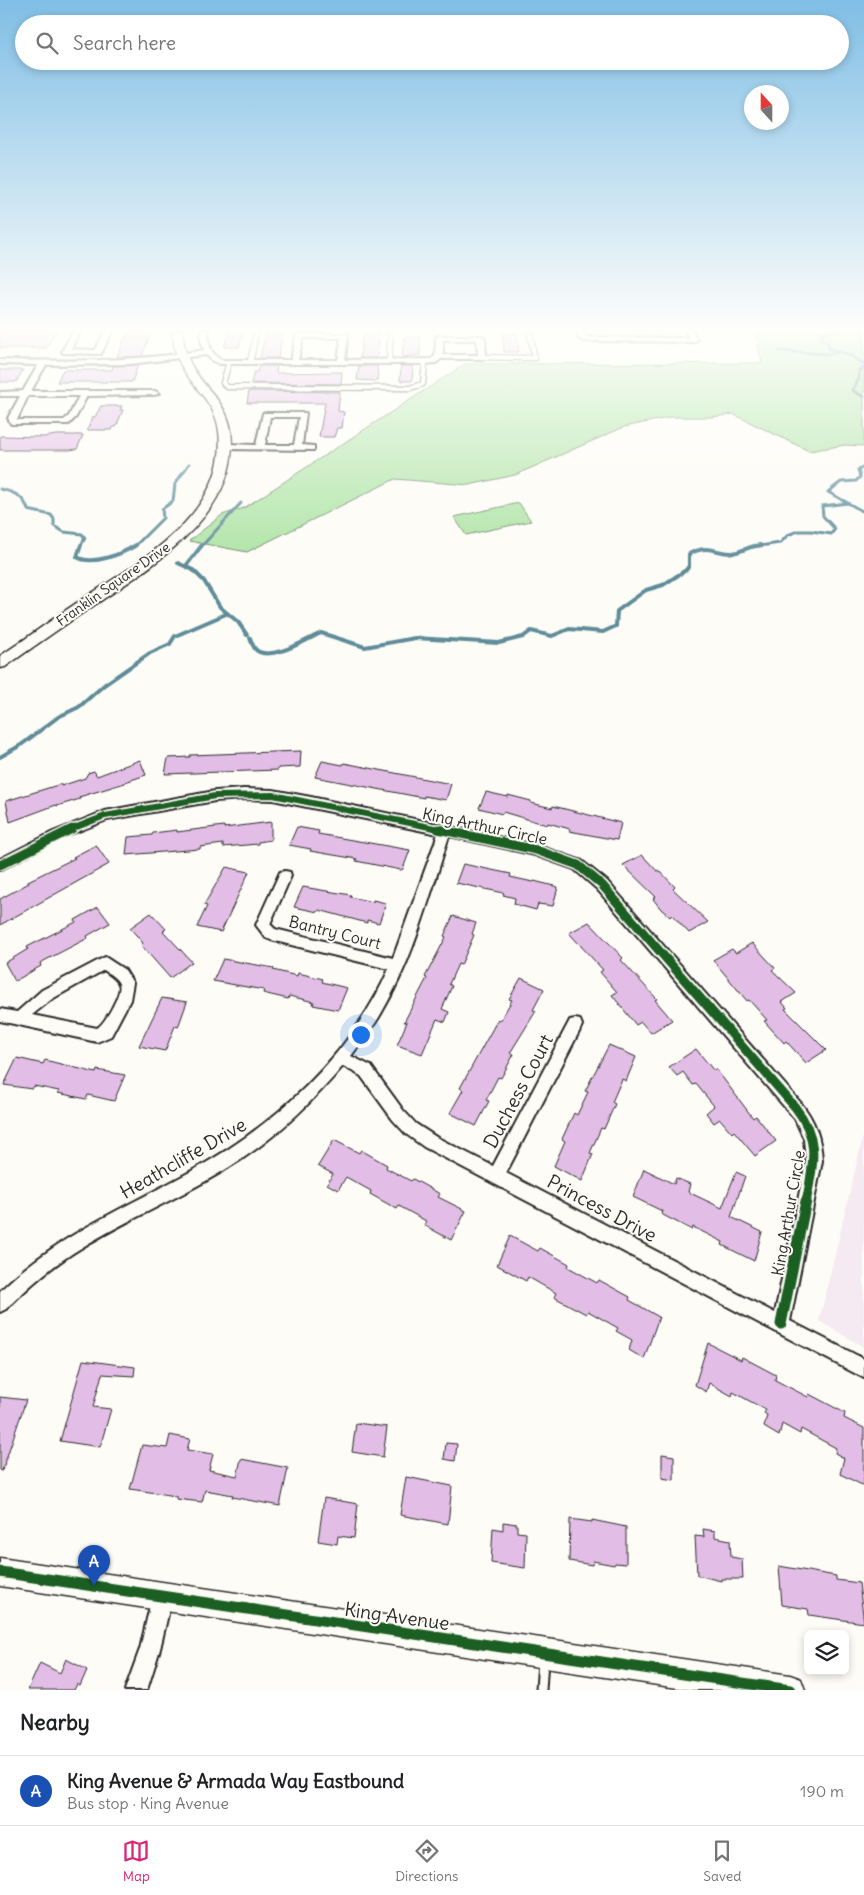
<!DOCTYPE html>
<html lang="en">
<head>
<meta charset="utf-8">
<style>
	body { margin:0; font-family:Delius,sans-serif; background:#f6f6f6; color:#202124 }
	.controls { position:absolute; right:15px; bottom:15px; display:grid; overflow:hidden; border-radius:8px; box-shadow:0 2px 8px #0003 }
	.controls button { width:45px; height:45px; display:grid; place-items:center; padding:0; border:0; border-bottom:1px solid #e0e0e0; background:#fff; color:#202124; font:25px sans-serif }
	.compass { position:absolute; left:744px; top:85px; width:45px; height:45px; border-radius:50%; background:#fff; box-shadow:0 2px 8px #0003; rotate:339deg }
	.you { position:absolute; left:360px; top:1034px; width:18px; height:18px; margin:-12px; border:4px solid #fff; border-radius:50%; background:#1a73e8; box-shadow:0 0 0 8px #1a73e833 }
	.badge { display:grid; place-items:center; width:32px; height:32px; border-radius:50%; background:#db2777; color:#fff; font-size:16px; font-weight:700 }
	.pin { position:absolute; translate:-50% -41px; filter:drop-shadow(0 1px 2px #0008) }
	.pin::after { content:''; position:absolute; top:26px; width:18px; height:15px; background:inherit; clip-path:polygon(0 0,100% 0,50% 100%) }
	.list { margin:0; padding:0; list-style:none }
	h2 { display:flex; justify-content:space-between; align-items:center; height:65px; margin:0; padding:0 20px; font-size:21px }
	h2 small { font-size:16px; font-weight:400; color:#757577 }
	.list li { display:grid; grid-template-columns:32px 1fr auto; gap:15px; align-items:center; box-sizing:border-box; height:70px; padding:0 20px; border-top:1px solid #e0e0e0 }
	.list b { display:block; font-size:19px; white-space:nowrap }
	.list p { margin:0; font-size:16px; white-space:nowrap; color:#757577 }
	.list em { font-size:16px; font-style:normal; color:#757577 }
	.icon { flex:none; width:28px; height:28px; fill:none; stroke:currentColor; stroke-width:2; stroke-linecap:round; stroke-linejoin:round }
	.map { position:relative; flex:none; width:864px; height:1690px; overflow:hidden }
	.search { position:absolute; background:#fff; box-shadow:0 2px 8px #0003; left:15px; right:15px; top:15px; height:55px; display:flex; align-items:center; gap:12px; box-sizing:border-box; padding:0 18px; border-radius:28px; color:#757577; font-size:19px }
	.sheet { height:135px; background:#fff }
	nav { display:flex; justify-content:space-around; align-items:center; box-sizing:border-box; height:70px; border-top:1px solid #e0e0e0; background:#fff; font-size:14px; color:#757577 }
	nav a { display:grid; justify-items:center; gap:2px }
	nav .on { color:#db2777 }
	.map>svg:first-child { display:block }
	.built { fill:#f5e9f2 }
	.green { fill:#afe4a6; stroke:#6d8868 }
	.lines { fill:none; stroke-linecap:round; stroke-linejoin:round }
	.stream-far1 { stroke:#5f8c98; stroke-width:3 }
	.stream { stroke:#5f8c98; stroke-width:4 }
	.building { fill:#e2bde6; stroke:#2b2b2b }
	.lane-far1-casing { stroke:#2b2b2b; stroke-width:7 }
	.lane-casing { stroke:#2b2b2b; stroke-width:13 }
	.street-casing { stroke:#2b2b2b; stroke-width:4 }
	.secondary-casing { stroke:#2b2b2b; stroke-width:3 }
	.lane-far1 { stroke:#fdfcf7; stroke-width:4.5 }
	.lane { stroke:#fdfcf7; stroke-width:9 }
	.street { fill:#fdfcf7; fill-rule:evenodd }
	.secondary { fill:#fdfcf7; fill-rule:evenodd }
	.cycleway-far2-casing { stroke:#fdfcf7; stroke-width:9 }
	.cycleway-far1-casing { stroke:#fdfcf7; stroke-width:12 }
	.cycleway-casing { stroke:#fdfcf7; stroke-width:14 }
	.cycleway-far2 { stroke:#1b5e20; stroke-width:6 }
	.cycleway-far1 { stroke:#1b5e20; stroke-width:9 }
	.cycleway { stroke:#1b5e20; stroke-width:11 }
	.labels { text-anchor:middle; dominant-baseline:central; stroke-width:4; stroke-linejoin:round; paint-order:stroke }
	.far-street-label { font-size:14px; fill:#2b2b2b; stroke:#fdfcf7 }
	.street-label { font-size:16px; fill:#2b2b2b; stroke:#fdfcf7 }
	.near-street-label { font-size:19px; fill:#2b2b2b; stroke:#fdfcf7 }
</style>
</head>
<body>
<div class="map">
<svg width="864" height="1690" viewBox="0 0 864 1690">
	<rect width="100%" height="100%" fill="#fdfcf7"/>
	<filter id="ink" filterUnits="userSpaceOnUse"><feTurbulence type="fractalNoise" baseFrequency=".02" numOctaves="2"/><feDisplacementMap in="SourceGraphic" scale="10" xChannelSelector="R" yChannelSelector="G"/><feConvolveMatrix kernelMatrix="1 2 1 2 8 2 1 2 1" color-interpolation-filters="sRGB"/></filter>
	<g filter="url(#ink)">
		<path class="built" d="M 864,1133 L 864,1347 L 819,1321 Z"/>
		<path class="green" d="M 755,330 L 864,330 L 864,446 L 845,445 L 809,451 L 733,414 L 713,417 L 672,417 L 624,427 L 515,475 L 469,485 L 395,479 L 247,552 L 189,541 L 222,515 L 244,508 L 465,364 L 762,363 Z
			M 519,503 L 531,521 L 466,535 L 454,517 Z"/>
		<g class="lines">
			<path class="stream-far1" d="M 838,330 L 821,334 L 821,338 L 829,344 L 828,348 L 850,355 L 864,364
				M 779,351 L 829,354 L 839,352
				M 864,368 L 859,371 L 859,379 L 852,390 L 864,397
				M 864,467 L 858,470 L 860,477 L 856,481 L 841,482 L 828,492 L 864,512
				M 0,489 C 14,492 24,496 28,510 L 51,515 L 54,519 L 54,526 L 64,532 L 82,534 L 85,538 L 80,547
				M 134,547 L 163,518 L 162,509 L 173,501 L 175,484 L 189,464
				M 201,547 L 241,503
				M 753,547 L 780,543 L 788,535 L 798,531 L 811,531 L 831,534 L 835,529 L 823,516 L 822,506 L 848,503"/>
			<path class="stream" d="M 81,545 L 77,557 C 92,566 122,554 136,545
				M 178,563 L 193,570 L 204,581 L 220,607 L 238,622 L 247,635
				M 186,566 L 202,545
				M 250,638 C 251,641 253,646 255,649 C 269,663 306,640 321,633 L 365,647 L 415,638 L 499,643 L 523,637 L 531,631 L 552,636 L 569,629 L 603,632 L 616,626 L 617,611 L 646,590 L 663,585 L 686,570 L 689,566 L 689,554 C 711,543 715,554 733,553 C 743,551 750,546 760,545
				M 0,757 L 21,745 L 58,717 L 79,707 L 104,685 L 150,653 L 170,644 L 175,636 L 226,614"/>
		</g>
		<path class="building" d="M 0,330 L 57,330 L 46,348 L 0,348 Z
			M 129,330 L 152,330 L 142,356 L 117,357 Z
			M 230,330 L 244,330 L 239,347 L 224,347 Z
			M 266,333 L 283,333 L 278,358 L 260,358 Z
			M 363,334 L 379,334 L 377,358 L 360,358 Z
			M 503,334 L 517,334 L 519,352 L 504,352 Z
			M 404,337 L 420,337 L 420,355 L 402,357 Z
			M 138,365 L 132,382 L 57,382 L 63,370 L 112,370 L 113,366 Z
			M 259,366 L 277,366 L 276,373 L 342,372 L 341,384 L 251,383 L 254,372 L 257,372 Z
			M 359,366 L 377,366 L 378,381 L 357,380 Z
			M 401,366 L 413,366 L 412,381 L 400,381 Z
			M 0,370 L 23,370 L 16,382 L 0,382 Z
			M 249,391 L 340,392 L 338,411 L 344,412 L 342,428 L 337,428 L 334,437 L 319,437 L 325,403 L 247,403 Z
			M 101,406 L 122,406 L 120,410 L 123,410 L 116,427 L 113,427 L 112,430 L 87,430 L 93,417 L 95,417 Z
			M 56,435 L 83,435 L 77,449 L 70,450 L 0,450 L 0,436 L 44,437 Z
			M 301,751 L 300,767 L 278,768 L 278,770 L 165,774 L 168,758 L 190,757 L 190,755 Z
			M 140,760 L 146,775 L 125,782 L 125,783 L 79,797 L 80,799 L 57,806 L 56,805 L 10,822 L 6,801 L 61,784 L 61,786 L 85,778 L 88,773 L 94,771 L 97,776 Z
			M 322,761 L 343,765 L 344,763 L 451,784 L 446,800 L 424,796 L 424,798 L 315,777 Z
			M 486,792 L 508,797 L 508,795 L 531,801 L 531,803 L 552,808 L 553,806 L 621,823 L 617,840 L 569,831 L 570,829 L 548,823 L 547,825 L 503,812 L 502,814 L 479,808 Z
			M 271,822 L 271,840 L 258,842 L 258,844 L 223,847 L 223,844 L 200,847 L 200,849 L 126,855 L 128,837 L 152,835 L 153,833 L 177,830 L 177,832 L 224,826 L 224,828 Z
			M 297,827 L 319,831 L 318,834 L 410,850 L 403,869 L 401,870 L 356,861 L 357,859 L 310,851 L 311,849 L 289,845 Z
			M 96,845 L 109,864 L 0,925 L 0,899 L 29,883 L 28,881 L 75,858 L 73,857 Z
			M 642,855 L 657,871 L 659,870 L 675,887 L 673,889 L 708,922 L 689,933 L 672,915 L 670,917 L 661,909 L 653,899 L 656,897 L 623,865 Z
			M 463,864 L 511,874 L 510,877 L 533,882 L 534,881 L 558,887 L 553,906 L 538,904 L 536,910 L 514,904 L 515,898 L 503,895 L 504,893 L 456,883 Z
			M 226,867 L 249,872 L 221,932 L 197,927 L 207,906 L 204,905 Z
			M 303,887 L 351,895 L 350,897 L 373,902 L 373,900 L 386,903 L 379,923 L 367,920 L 367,923 L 319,910 L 318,912 L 294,907 Z
			M 98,907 L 110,923 L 87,936 L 88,938 L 40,963 L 41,966 L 15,981 L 5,963 L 28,949 L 27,947 L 76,922 L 75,920 Z
			M 151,913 L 166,929 L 163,931 L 192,962 L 170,978 L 141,945 L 143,943 L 130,928 Z
			M 453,916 L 476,923 L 472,934 L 474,935 L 461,965 L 458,964 L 449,984 L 452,986 L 442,1009 L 449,1012 L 445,1022 L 437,1019 L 422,1054 L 397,1045 L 407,1022 L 404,1022 L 427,978 L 425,977 L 446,937 L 444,936 Z
			M 589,922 L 623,958 L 621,960 L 657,999 L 655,1000 L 672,1020 L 651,1033 L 641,1022 L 636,1025 L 612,995 L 617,992 L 600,972 L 603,970 L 569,933 Z
			M 752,943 L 775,968 L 772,970 L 796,993 L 782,1002 L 787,1008 L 785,1009 L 826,1050 L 806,1063 L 786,1041 L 784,1043 L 764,1021 L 767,1020 L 749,1000 L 747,1001 L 713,960 L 732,949 L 736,953 Z
			M 223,959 L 274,968 L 273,970 L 297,976 L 298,973 L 323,979 L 322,982 L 347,988 L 338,1010 L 313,1005 L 314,1002 L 289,996 L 288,999 L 263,993 L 264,990 L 213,981 Z
			M 521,978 L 544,989 L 533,1010 L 536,1011 L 510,1053 L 514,1054 L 501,1078 L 498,1077 L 486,1100 L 489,1101 L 476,1126 L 450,1113 L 463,1090 L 460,1088 L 498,1019 L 500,1021 L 512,1000 L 509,999 Z
			M 162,998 L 187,1002 L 178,1027 L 175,1026 L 165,1051 L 139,1046 Z
			M 609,1045 L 636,1057 L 626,1081 L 622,1079 L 612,1102 L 615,1104 L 604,1129 L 601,1128 L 590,1153 L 593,1154 L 582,1181 L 554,1166 L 565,1141 L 562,1139 L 574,1113 L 577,1115 L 588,1092 L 585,1091 Z
			M 696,1049 L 714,1071 L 716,1069 L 753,1118 L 756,1116 L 776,1141 L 755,1156 L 734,1131 L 732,1133 L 720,1119 L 714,1123 L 706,1113 L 714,1106 L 696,1084 L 693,1085 L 683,1072 L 677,1076 L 669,1067 Z
			M 17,1058 L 43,1064 L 45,1060 L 96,1073 L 97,1070 L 125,1075 L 114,1101 L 88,1095 L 86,1099 L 58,1093 L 59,1091 L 34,1086 L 32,1089 L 4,1085 Z
			M 334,1140 L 359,1153 L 361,1150 L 387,1165 L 386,1168 L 411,1181 L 413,1179 L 440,1194 L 438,1197 L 466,1211 L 451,1240 L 424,1225 L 426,1221 L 399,1206 L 397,1209 L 370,1194 L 371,1191 L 346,1177 L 338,1190 L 327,1184 L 333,1174 L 318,1166 Z
			M 644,1169 L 674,1184 L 676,1178 L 690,1184 L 688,1192 L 722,1208 L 736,1172 L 745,1176 L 731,1217 L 762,1232 L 754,1261 L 722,1245 L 723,1242 L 693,1227 L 692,1230 L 661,1214 L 662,1211 L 633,1197 Z
			M 510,1236 L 538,1251 L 540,1248 L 569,1264 L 568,1267 L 597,1283 L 599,1280 L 630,1297 L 629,1300 L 659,1317 L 644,1359 L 629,1350 L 632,1340 L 616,1331 L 618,1328 L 588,1311 L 586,1314 L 554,1297 L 556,1293 L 528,1277 L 526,1281 L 497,1265 Z
			M 708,1343 L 741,1360 L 742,1357 L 776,1375 L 775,1380 L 808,1397 L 809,1394 L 845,1413 L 844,1418 L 864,1428 L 864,1486 L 840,1474 L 844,1458 L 835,1453 L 836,1448 L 801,1429 L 800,1434 L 782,1424 L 779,1436 L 764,1427 L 767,1415 L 764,1413 L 766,1410 L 733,1392 L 732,1396 L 709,1383 L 706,1392 L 695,1385 Z
			M 83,1360 L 135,1367 L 134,1376 L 102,1374 L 93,1407 L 111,1409 L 100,1447 L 60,1441 Z
			M 0,1397 L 26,1400 L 2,1471 L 0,1470 Z
			M 356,1423 L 387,1427 L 383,1457 L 352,1452 Z
			M 170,1435 L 190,1439 L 187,1450 L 213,1454 L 209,1470 L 237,1476 L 241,1459 L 288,1468 L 280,1506 L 232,1497 L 233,1495 L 205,1490 L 202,1502 L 176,1499 L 176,1496 L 130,1489 L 142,1445 L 167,1448 Z
			M 446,1443 L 457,1444 L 455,1461 L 444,1459 Z
			M 662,1454 L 674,1456 L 674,1480 L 662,1478 Z
			M 406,1477 L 452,1486 L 448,1524 L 400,1515 Z
			M 324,1498 L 358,1504 L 354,1538 L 338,1536 L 337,1544 L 318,1541 Z
			M 570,1519 L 592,1522 L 592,1520 L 626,1527 L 626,1564 L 615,1563 L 614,1565 L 593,1561 L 592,1565 L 569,1561 Z
			M 503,1522 L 517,1524 L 517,1532 L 526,1533 L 525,1568 L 491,1563 L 493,1528 L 503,1530 Z
			M 703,1529 L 715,1531 L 715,1537 L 730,1540 L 731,1557 L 742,1559 L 743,1579 L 721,1579 L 721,1581 L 697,1575 L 695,1536 L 704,1537 Z
			M 779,1566 L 836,1576 L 836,1580 L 859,1583 L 864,1623 L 809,1615 L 808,1609 L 782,1605 Z
			M 66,1659 L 87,1670 L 80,1686 L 77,1684 L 74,1690 L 28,1690 L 40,1663 L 60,1673 Z"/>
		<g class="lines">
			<defs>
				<path id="lane-far1" d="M 482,357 L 535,358 L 529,330
					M 229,362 L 223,383 L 227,387 L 410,388 L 423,384 L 425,362
					M 250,362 L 257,330
					M 389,362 L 391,330"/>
				<path id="lane" d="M 541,1690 L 543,1660"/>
				<path id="street" d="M 74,330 L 81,330 L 71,349 L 95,350 L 106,330 L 113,330 L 101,354 L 63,353 L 62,351 Z
					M 202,330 L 209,330 C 207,343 210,353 221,360 L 291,360 L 296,336 L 300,334 L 348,334 L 345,360 L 431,359 L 435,356 L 436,336 L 481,336 L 485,338 L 486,357 L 482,359 L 441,359 L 436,363 L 425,364 L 220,364 L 213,361 L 206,355 L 130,364 L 46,365 L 31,391 L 155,391 L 159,393 L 155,395 L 87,396 L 76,417 L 69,424 L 11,424 L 8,418 L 20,396 L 0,396 L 0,392 L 23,391 L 38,365 L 0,364 L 0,360 C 68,361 136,362 204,350 L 201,340 ZM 303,338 L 341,338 L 338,360 L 298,360 ZM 443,340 L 477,340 L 478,355 L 443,355 ZM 28,396 L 79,396 L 69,416 L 64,420 L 17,420 Z
					M 577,330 L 584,330 L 586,337 L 688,338 L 685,330 L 692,330 L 697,340 L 693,342 L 583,341 L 579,339 Z
					M 263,413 L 306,413 L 302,445 L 314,446 L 314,450 L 224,449 L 223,447 L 227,444 L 256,445 ZM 270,417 L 299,417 L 294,445 L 265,445 Z
					M 244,789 L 273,790 L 311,797 L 536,845 L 582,861 L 607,881 L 800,1102 C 815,1120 821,1138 822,1161 L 790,1321 L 864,1359 L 864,1378 L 424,1147 L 406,1134 L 393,1120 L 361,1076 L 343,1066 C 308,1107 269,1144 223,1171 C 174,1201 121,1222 73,1253 C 48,1269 27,1288 6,1309 L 0,1312 L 0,1291 C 54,1237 123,1209 188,1173 C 272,1128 350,1057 389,969 L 271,940 L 266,938 L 256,925 L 280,872 L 285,871 L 290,872 L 291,876 L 270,924 L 275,929 L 393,958 L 438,834 L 273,800 L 244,799 L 215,801 L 107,820 L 61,838 L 0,870 L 0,859 L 53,832 L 105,811 L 215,791 ZM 449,836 L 535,855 L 574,869 L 597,889 L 795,1119 L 804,1139 L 806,1161 L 775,1313 L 506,1173 L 580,1030 L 582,1025 L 580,1020 L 575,1019 L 570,1020 L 493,1166 L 436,1137 L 416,1124 L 403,1110 L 371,1066 L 351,1056 C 362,1041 374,1027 382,1012 C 414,958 430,895 449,836 Z
					M 105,957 L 125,970 L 133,983 L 130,1000 L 111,1036 L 97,1042 L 0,1021 L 0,1009 L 17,1012 L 42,990 ZM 104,970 C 109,974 117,978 119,984 C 123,992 104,1025 97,1028 L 32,1015 L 52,999 Z
					M 162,1587 L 169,1590 L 172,1597 L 160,1649 L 147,1690 L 125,1690 L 140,1649 L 152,1597 L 155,1590 Z"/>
				<path id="secondary" d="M 173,330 L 183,330 C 182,380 226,391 231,431 C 242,514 149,568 90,608 C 61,627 33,647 5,667 L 0,668 L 0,656 C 27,638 54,618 81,600 C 140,562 229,513 219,431 C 215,392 172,380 173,330 Z
					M 0,1558 L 790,1675 L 801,1679 L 805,1690 L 691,1690 L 0,1586 Z"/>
			</defs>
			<use href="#lane-far1" class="lane-far1-casing"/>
			<use href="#lane" class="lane-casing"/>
			<use href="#street" class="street-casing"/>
			<use href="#secondary" class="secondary-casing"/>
			<use href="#lane-far1" class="lane-far1"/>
			<use href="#lane" class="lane"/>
			<use href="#street" class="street"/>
			<use href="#secondary" class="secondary"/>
			<defs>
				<path id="cycleway-far2" d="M 69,830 L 105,816 L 215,796 L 273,795 L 444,830"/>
				<path id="cycleway-far1" d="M 438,829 L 536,850 L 578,865 L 602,885 L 795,1107 C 821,1140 813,1164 806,1203
					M 0,865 L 72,829"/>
				<path id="cycleway" d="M 781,1324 L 806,1201
					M 0,1572 L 790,1690"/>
			</defs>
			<use href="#cycleway-far2" class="cycleway-far2-casing"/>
			<use href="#cycleway-far1" class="cycleway-far1-casing"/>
			<use href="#cycleway" class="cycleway-casing"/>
			<use href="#cycleway-far2" class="cycleway-far2"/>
			<use href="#cycleway-far1" class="cycleway-far1"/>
			<use href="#cycleway" class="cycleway"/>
		</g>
	</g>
	<linearGradient id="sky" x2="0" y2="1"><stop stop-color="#7fbee5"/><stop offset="0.58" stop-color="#fefefb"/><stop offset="1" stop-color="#fefefb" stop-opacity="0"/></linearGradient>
	<rect width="864" height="566" fill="url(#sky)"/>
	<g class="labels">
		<g class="far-street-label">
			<text transform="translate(113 584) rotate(-35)">Franklin Square Drive</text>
		</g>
		<g class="street-label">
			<text transform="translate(485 826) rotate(12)">King Arthur Circle</text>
			<text transform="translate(335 932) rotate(14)">Bantry Court</text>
			<text transform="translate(788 1213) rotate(-80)">King Arthur Circle</text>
		</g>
		<g class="near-street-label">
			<text transform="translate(518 1091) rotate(-62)">Duchess Court</text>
			<text transform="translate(183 1158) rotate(-30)">Heathcliffe Drive</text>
			<text transform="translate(602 1208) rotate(28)">Princess Drive</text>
			<text transform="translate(397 1616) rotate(8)">King Avenue</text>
		</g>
	</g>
</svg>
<div class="controls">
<button><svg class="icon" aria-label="layers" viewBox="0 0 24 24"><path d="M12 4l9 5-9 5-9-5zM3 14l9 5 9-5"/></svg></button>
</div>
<svg class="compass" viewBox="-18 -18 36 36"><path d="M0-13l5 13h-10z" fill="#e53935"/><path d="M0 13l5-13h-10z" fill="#757577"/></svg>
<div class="you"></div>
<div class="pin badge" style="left:94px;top:1586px;background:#1a4fb4">A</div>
<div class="search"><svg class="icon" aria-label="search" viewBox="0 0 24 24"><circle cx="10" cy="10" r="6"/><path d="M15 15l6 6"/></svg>Search here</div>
</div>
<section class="sheet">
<h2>Nearby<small></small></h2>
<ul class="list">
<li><span class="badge" style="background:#1a4fb4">A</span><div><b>King Avenue &amp; Armada Way Eastbound</b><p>Bus stop · King Avenue</p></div><em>190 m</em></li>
</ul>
</section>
<nav>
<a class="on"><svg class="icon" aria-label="map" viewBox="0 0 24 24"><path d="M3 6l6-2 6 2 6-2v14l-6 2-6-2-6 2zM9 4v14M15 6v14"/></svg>Map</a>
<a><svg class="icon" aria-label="directions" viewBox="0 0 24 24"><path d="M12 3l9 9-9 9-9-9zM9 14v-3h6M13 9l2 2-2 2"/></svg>Directions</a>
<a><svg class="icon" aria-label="saved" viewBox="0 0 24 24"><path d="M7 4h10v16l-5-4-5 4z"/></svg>Saved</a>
</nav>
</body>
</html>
